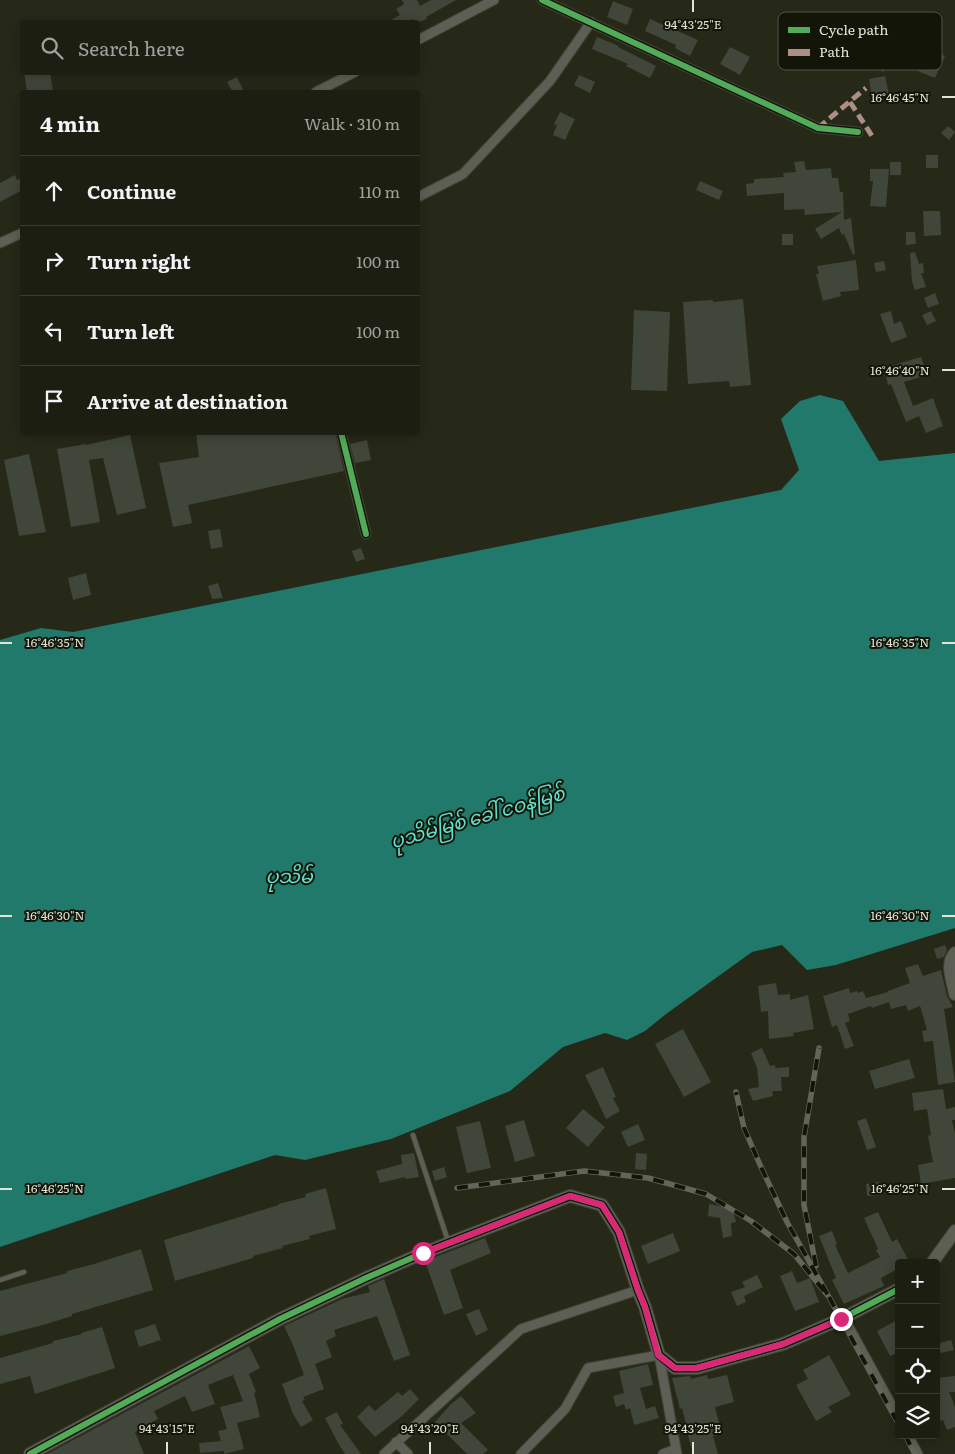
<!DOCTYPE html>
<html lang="en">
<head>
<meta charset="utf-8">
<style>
	body { margin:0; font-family:Literata,"Noto Sans Myanmar",serif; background:#292b20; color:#f1f3f6 }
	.controls { position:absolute; right:15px; bottom:15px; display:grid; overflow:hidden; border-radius:5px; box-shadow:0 2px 12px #0003 }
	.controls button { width:45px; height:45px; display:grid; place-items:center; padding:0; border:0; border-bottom:1px solid #3a3c32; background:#1c1e12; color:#f1f3f6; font:25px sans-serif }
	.stop { position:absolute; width:15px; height:15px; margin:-11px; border:4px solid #db2777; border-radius:50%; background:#fff }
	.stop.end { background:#db2777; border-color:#fff; box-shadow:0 1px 5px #0008 }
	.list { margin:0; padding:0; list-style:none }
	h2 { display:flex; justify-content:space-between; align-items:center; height:65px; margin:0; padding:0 20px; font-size:21px }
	h2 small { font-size:16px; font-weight:400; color:#a0a29f }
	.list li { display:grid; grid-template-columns:32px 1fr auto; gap:15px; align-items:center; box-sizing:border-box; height:70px; padding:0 20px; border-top:1px solid #3a3c32 }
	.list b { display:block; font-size:19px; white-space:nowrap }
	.list em { font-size:16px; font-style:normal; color:#a0a29f }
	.icon { flex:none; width:28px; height:28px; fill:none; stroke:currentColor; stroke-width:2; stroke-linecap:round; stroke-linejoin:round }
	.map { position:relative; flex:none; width:955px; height:1454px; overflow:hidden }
	.search { position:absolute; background:#1c1e12; box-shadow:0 2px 12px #0003; left:20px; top:20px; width:400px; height:55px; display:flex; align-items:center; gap:12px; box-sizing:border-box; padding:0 18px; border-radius:5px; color:#a0a29f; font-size:19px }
	.panel { position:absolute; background:#1c1e12; box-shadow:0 2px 12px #0003; left:20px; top:90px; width:400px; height:345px; border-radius:5px }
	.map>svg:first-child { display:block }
	.water { fill:#21796c }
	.building { fill:#40463a }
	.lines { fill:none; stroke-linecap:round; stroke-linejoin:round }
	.lane-casing { stroke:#414236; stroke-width:6 }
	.street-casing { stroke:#414236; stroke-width:11 }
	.secondary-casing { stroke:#414236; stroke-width:14 }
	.lane { stroke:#5e5f54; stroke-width:4.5 }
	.street { stroke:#5e5f54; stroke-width:9 }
	.secondary { stroke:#5e5f54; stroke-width:12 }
	.rail-casing { stroke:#636559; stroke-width:5.5 }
	.rail { stroke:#141509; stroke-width:4; stroke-dasharray:11; stroke-linecap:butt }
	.quiet { stroke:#ac8f84; stroke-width:5; stroke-dasharray:10 5; stroke-linecap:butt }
	.cycleway-casing { stroke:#141509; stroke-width:9 }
	.cycleway { stroke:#51ab58; stroke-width:6 }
	.route { stroke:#db2777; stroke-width:6 }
	.ticks { fill:none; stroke:#e1e3d3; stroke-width:2 }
	.labels { text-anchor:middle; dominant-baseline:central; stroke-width:4; stroke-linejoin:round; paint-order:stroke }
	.water-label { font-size:19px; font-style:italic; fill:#5fe2ce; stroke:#141509 }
	.key { fill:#141509; stroke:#525346; stroke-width:1 }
	.key-label { font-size:14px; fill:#e1e3d3 }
	.ticks-label { font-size:12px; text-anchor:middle; fill:#e1e3d3; stroke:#141509; stroke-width:4; stroke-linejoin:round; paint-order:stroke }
</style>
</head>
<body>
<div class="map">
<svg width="955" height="1454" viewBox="0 0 955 1454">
	<rect width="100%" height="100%" fill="#262818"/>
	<path class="water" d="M 820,395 L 843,401 L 879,461 L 955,453 L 955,928 L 836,965 L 807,970 L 782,945 L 752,952 L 666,1014 L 645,1031 L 627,1040 L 605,1033 L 563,1047 L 510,1091 L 391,1139 L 305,1160 L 275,1155 L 0,1247 L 0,640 L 41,628 L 73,632 L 781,490 L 799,470 L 781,419 L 800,401 Z"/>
	<path class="building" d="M 402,0 L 417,0 L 420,6 L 431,0 L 456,0 L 426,17 L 427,19 L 418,22 L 414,22 L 412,19 L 405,22 L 387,22 L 400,15 L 396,9 L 404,4 Z
		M 613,1 L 633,9 L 627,25 L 607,17 Z
		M 650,19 L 698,40 L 690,56 L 675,48 L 676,45 L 645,31 Z
		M 877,29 L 883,30 L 893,37 L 899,63 L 893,61 L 883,66 L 884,72 L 867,63 L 863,59 L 859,49 L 862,38 L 866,33 Z
		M 597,37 L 619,46 L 618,47 L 656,66 L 650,78 L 626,66 L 628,64 L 592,49 Z
		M 912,42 L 945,56 L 935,78 L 903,65 Z
		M 730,47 L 750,57 L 740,75 L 720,64 Z
		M 24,72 L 50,72 L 53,92 L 27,92 Z
		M 579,75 L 595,82 L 590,93 L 574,85 Z
		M 885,76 L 889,94 L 872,98 L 869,79 Z
		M 237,77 L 244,92 L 233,92 L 227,82 Z
		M 560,112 L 575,119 L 565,140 L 553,135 L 557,125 L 554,124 Z
		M 948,126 L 955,132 L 949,140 L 941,133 Z
		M 926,155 L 938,155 L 938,168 L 926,168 Z
		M 804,161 L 806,170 L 831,168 L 832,178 L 838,178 L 840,192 L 843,192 L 844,220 L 851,218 L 855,254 L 853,255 L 844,234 L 842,235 L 839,228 L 821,239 L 815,229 L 842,212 L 805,215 L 804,209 L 784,210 L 784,193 L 747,196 L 746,184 L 754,183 L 754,179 L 784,177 L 783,173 L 796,172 L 794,162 Z
		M 890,162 L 901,162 L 901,175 L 890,175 Z
		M 870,169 L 889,169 L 886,207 L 870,206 L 873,181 L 870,181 Z
		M 15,175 L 17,180 L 22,177 L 22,190 L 0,202 L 0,183 Z
		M 700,181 L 723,191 L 719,200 L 696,190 Z
		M 923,211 L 940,211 L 941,235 L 924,236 Z
		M 906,232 L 915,232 L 916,244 L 906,245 Z
		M 782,234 L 793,234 L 793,245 L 782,245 Z
		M 915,252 L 919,264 L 923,263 L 924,273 L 921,273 L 926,287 L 915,290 L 912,281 L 910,253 Z
		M 856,260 L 859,290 L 840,292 L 841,296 L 823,301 L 816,274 L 819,274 L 817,266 Z
		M 884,261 L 886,270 L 876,272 L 874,263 Z
		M 935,293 L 939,304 L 928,308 L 924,298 Z
		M 743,299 L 751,385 L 730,387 L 729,381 L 688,384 L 683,302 L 713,300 L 713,302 Z
		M 634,310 L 670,312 L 667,391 L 631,390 Z
		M 891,311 L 894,324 L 901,321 L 907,337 L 891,343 L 880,314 Z
		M 931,311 L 936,321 L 927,325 L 922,315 Z
		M 921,357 L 927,375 L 904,382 L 913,406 L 933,398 L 943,426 L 926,433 L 919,416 L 906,422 L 891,384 L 888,385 L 884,368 Z
		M 196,432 L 335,432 L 344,471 L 188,505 L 192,523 L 173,527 L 159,463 L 199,457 Z
		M 130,435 L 146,508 L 117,515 L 103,458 L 89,460 L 100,522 L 71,527 L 57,449 L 86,444 L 86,445 Z
		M 367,440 L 371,460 L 355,463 L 350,444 Z
		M 29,454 L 46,532 L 19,536 L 4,460 Z
		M 220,529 L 223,547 L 211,549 L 208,531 Z
		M 361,548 L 365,559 L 356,562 L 352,551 Z
		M 86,573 L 91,595 L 73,600 L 68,578 Z
		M 218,583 L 223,598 L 212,599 L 208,586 Z
		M 945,945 L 947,950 L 944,957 L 937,959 L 934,949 Z
		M 918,964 L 923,976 L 941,970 L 947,996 L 953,1007 L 944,1009 L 955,1082 L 938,1085 L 933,1041 L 924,1042 L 922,1031 L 927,1030 L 920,1006 L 908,1011 L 906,1005 L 891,1009 L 889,1002 L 872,1008 L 871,1006 L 848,1014 L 850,1021 L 845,1023 L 854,1046 L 845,1049 L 837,1025 L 832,1027 L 823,996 L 849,988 L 850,993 L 857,991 L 858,993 L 863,991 L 866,998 L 888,992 L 888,991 L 910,983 L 905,968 Z
		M 776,983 L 778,995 L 790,994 L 790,1000 L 808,995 L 814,1029 L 793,1033 L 794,1036 L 769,1039 L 768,1011 L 761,1012 L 758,986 Z
		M 683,1029 L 711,1082 L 684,1097 L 655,1044 Z
		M 762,1048 L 770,1066 L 775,1065 L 775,1068 L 789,1067 L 789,1077 L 781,1077 L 782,1091 L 772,1091 L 773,1096 L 753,1101 L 748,1089 L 759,1087 L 757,1068 L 751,1053 Z
		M 909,1059 L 915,1078 L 875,1089 L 869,1071 Z
		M 603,1067 L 616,1097 L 613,1098 L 620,1111 L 606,1119 L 585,1075 Z
		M 943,1089 L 946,1109 L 955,1107 L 955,1120 L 952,1120 L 955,1133 L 955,1178 L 921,1184 L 918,1165 L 933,1162 L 928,1136 L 931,1135 L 927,1109 L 914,1111 L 912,1093 Z
		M 583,1109 L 605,1127 L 588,1147 L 566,1128 Z
		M 866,1118 L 876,1147 L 867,1150 L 857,1121 Z
		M 524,1120 L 535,1156 L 515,1162 L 505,1126 Z
		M 480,1121 L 491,1168 L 467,1173 L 456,1127 Z
		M 638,1124 L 645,1140 L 628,1147 L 621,1132 Z
		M 414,1153 L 419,1177 L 405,1179 L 405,1177 L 380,1183 L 376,1171 L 402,1164 L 401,1155 Z
		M 636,1153 L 647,1154 L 646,1170 L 635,1169 Z
		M 444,1167 L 447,1177 L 435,1181 L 432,1171 Z
		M 880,1182 L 882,1195 L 867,1196 L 866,1184 Z
		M 326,1188 L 336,1229 L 309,1236 L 310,1239 L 282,1246 L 283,1248 L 253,1256 L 253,1258 L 175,1281 L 164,1240 L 279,1205 L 278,1204 L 306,1197 L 305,1194 Z
		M 709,1204 L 720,1206 L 721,1205 L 733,1211 L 736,1222 L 731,1223 L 732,1236 L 723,1238 L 720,1218 L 708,1216 Z
		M 878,1212 L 892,1242 L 897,1239 L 910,1263 L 899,1263 L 899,1268 L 881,1278 L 884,1286 L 844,1304 L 832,1280 L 836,1278 L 819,1236 L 832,1231 L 837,1244 L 835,1245 L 848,1273 L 880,1257 L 876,1250 L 878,1249 L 864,1218 Z
		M 673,1233 L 680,1251 L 648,1264 L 641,1246 Z
		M 485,1238 L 491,1253 L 450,1270 L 463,1308 L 444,1315 L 425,1261 Z
		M 141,1249 L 153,1290 L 72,1314 L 72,1316 L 43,1325 L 0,1336 L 0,1291 L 67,1273 L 67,1271 L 94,1264 Z
		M 792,1271 L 797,1283 L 810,1278 L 819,1302 L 795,1311 L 780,1276 Z
		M 757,1275 L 763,1287 L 744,1296 L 746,1302 L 737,1306 L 731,1292 L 745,1287 L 742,1282 Z
		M 384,1279 L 410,1355 L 394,1361 L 377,1316 L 334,1330 L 336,1336 L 326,1341 L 332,1357 L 315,1364 L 324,1389 L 303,1397 L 305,1400 L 302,1401 L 313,1420 L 301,1427 L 293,1414 L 282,1384 L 304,1375 L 293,1345 L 284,1326 L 342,1299 L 370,1292 L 368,1286 Z
		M 479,1309 L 488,1330 L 476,1336 L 466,1314 Z
		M 899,1319 L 899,1352 L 890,1356 L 877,1331 Z
		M 155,1324 L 161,1340 L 139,1347 L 134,1331 Z
		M 102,1327 L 115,1368 L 35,1394 L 30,1376 L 0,1384 L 0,1358 L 53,1343 L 53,1341 L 82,1334 L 81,1333 Z
		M 951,1340 L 954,1350 L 936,1354 L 936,1344 Z
		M 249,1346 L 260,1368 L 249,1374 L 256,1392 L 254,1393 L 260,1417 L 237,1423 L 244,1449 L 224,1454 L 224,1451 L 200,1453 L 199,1443 L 221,1441 L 218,1431 L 227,1429 L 220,1407 L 243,1401 L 233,1375 L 208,1385 L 215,1404 L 192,1412 L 185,1396 L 154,1411 L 158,1419 L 135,1432 L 144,1454 L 47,1454 Z
		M 829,1355 L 851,1395 L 828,1407 L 832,1412 L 816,1421 L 796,1385 L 808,1379 L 803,1370 Z
		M 648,1364 L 653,1385 L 640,1388 L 646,1409 L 655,1406 L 659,1418 L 634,1425 L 630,1408 L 626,1410 L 624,1404 L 616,1407 L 613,1396 L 624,1393 L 619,1371 Z
		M 707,1375 L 708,1379 L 727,1375 L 734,1402 L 715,1407 L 722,1434 L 713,1436 L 718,1454 L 693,1454 L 686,1428 L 687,1428 L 682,1408 L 680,1409 L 672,1378 L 690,1376 L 691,1379 Z
		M 955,1376 L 955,1392 L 949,1392 L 955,1407 L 955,1427 L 947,1430 L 943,1420 L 936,1422 L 936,1378 Z
		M 410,1389 L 419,1399 L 402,1416 L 375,1437 L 357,1417 L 369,1405 L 375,1411 L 398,1392 L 402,1396 Z
		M 461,1396 L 476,1413 L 461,1423 L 488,1450 L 483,1454 L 467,1454 L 435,1422 L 451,1404 Z
		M 337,1412 L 343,1424 L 340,1425 L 361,1454 L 345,1454 L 338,1443 L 325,1418 Z"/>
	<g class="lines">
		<defs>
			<path id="lane" d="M 413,1135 L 448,1241
				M 0,1280 L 24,1272"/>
			<path id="street" d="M 542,0 L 818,128 L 858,132
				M 418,40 L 494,0
				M 316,92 L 355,72
				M 418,197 L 463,174 L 550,81 L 591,22
				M 0,243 L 22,233
				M 341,432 L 366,534
				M 844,1318 L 899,1419
				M 908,1435 L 918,1454
				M 396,1442 L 408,1454
				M 384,1454 L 521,1329 L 638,1290
				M 521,1454 L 565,1409 L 588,1368 L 659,1355 L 677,1454
				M 663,1454 L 676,1449"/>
			<path id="secondary" d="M 955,953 C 945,964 953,981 955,994
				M 932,1263 L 955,1231
				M 30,1454 L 280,1319 L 366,1278 L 423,1253 L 570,1196 L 602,1205 L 619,1232 L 638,1290 L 645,1307 L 659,1355 L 675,1368 L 697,1368 L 783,1344 L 841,1319 L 899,1289"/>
		</defs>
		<use href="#lane" class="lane-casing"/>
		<use href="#street" class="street-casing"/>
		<use href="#secondary" class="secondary-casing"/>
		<use href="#lane" class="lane"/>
		<use href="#street" class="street"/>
		<use href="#secondary" class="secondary"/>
		<defs>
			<path id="rail" d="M 457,1188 L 584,1171 L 648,1178 L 706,1194 L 751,1221 L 794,1254 L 829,1297 L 787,1222 L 761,1167 L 744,1128 L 736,1092
				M 816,1266 L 804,1205 L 804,1137 L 819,1048
				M 829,1297 L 899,1425
				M 905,1435 L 915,1454"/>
		</defs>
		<use href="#rail" class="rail-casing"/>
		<use href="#rail" class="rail"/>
		<path class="quiet" d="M 850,102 L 874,139
			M 818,128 L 866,88"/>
		<defs>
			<path id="cycleway" d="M 542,0 L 818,128 L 858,132
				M 341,432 L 366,534
				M 30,1454 L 280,1319 L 366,1278 L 423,1253 L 570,1196 L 602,1205 L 619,1232 L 638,1290 L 645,1307 L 659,1355 L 675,1368 L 697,1368 L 783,1344 L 841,1319 L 899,1289"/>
		</defs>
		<use href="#cycleway" class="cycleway-casing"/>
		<use href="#cycleway" class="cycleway"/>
	</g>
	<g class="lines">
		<path class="route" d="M 423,1253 L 570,1196 L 602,1205 L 619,1232 L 638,1290 L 645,1307 L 658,1355 L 675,1368 L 697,1368 L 783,1344 L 841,1319"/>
	</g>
	<path class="ticks" d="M 693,0 L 693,12M 942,97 L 955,97M 942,370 L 955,370M 0,643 L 12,643M 942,643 L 955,643M 0,916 L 12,916M 942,916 L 955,916M 0,1189 L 12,1189M 942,1189 L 955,1189M 167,1442 L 167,1454M 430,1442 L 430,1454M 693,1442 L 693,1454"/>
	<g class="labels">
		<g class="water-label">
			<text transform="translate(477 816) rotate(-16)">ပုသိမ်မြစ် ခေါ် ငဝန်မြစ်</text>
			<text x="289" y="875">ပုသိမ်</text>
		</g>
	</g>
	<rect x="778" y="12" width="164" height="58" rx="8" class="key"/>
	<rect x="788" y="27" width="22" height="6" fill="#51ab58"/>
	<rect x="788" y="49" width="22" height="7" fill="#ac8f84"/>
	<g class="key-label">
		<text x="819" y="35">Cycle path</text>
		<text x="819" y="57">Path</text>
	</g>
	<g class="ticks-label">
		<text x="693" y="29">94°43'25"E</text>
		<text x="900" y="102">16°46'45"N</text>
		<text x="900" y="375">16°46'40"N</text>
		<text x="55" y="647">16°46'35"N</text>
		<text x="900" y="647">16°46'35"N</text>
		<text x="55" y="920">16°46'30"N</text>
		<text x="900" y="920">16°46'30"N</text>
		<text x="55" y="1193">16°46'25"N</text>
		<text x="900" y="1193">16°46'25"N</text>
		<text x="167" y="1433">94°43'15"E</text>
		<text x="430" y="1433">94°43'20"E</text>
		<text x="693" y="1433">94°43'25"E</text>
	</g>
</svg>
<div class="controls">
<button>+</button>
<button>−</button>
<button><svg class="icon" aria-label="locate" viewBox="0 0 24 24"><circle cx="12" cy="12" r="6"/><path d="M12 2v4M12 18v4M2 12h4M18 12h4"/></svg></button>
<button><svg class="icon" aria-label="layers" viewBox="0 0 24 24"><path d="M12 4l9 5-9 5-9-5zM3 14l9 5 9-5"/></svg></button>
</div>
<div class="stop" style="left:423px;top:1253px"></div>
<div class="stop end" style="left:841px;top:1319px"></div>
<div class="search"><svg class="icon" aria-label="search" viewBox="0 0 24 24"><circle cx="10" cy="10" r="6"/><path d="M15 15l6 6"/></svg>Search here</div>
<section class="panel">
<h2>4 min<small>Walk · 310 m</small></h2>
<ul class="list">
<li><svg class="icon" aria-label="ahead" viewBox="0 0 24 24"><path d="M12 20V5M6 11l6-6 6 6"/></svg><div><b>Continue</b></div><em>110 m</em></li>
<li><svg class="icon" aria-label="right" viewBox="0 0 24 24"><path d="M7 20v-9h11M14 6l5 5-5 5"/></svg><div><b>Turn right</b></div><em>100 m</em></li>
<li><svg class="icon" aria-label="left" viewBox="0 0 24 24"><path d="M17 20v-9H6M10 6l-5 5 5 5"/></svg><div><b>Turn left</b></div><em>100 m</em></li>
<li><svg class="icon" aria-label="arrive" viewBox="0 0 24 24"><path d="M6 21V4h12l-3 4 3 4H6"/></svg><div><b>Arrive at destination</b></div></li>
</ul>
</section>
</div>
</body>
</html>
